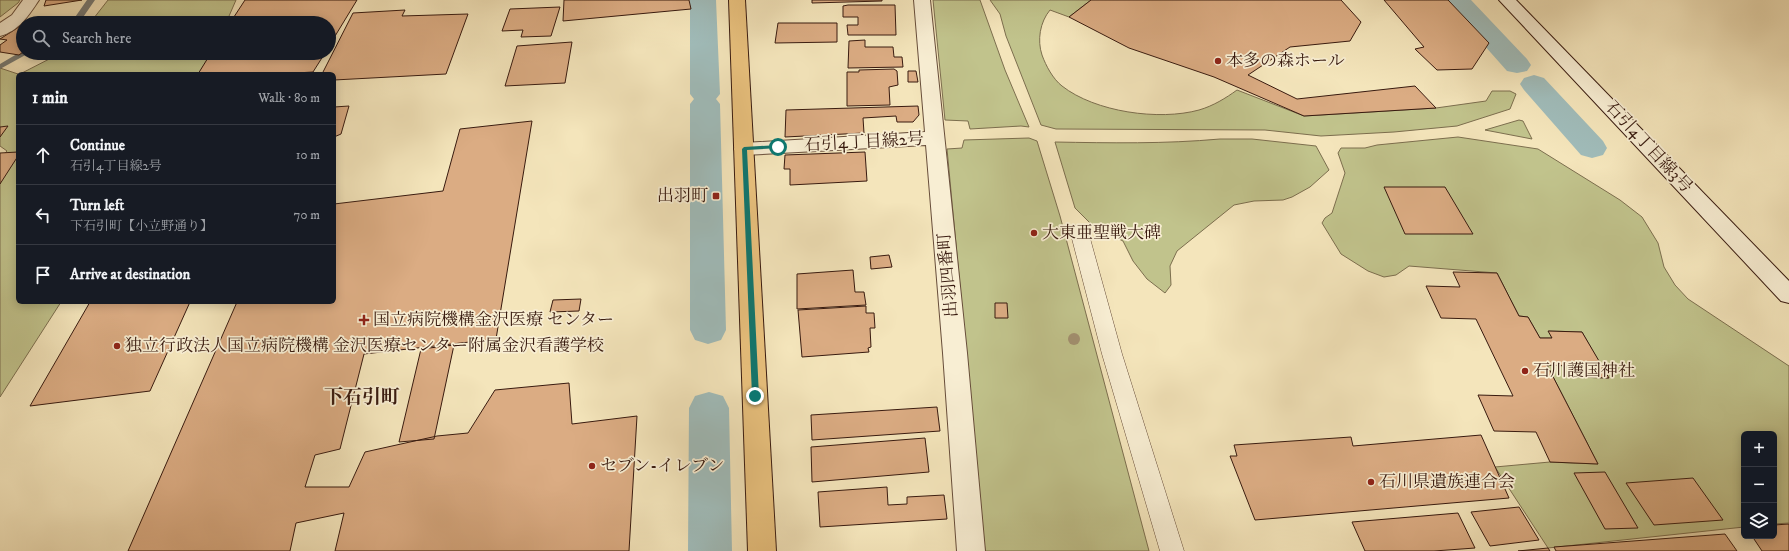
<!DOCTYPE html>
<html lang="en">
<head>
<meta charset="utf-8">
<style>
	body { margin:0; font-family:"IM FELL DW Pica","Noto Serif JP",serif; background:#242831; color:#f1f3f6 }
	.controls { position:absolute; right:12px; bottom:12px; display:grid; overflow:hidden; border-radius:6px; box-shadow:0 2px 10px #0003 }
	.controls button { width:36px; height:36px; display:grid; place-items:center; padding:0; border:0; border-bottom:1px solid #363941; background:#171b24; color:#f1f3f6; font:20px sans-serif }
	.stop { position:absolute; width:12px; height:12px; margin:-9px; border:3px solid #0f766e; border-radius:50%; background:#fff }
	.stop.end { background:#0f766e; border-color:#fff; box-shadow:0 1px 4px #0008 }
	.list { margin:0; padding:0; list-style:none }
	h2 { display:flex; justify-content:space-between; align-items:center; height:52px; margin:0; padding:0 16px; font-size:17px }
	h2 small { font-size:13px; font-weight:400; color:#9ea1a6 }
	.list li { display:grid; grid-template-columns:26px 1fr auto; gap:12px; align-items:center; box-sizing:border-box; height:60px; padding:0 16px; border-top:1px solid #363941 }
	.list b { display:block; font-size:15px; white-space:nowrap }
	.list p { margin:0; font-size:13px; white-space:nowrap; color:#9ea1a6 }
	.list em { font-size:13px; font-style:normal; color:#9ea1a6 }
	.icon { flex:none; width:22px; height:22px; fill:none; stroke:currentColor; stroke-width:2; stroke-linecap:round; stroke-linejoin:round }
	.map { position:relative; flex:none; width:1789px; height:551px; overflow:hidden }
	.search { position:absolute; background:#171b24; box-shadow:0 2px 10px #0003; left:16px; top:16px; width:320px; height:44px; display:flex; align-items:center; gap:10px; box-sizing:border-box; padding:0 14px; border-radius:22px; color:#9ea1a6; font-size:15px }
	.panel { position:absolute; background:#171b24; box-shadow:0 2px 10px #0003; left:16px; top:72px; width:320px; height:232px; border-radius:6px }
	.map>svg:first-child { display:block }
	.green { fill:#c1c38c; stroke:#7c6e4e }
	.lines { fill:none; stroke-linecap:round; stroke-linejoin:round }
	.stream { fill:#767b76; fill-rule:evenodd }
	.canal { fill:#a0bcba; fill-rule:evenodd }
	.building { fill:#dbac83; stroke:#381a0f }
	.lane-casing { stroke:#674d3a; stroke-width:1 }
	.street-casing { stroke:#674d3a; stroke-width:2 }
	.secondary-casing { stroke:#381a0f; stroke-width:2 }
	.primary-casing { stroke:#381a0f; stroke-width:2 }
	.lane { fill:#f8eed3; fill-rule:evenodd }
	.street { fill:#f8eed3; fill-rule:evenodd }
	.secondary { fill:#f8eed3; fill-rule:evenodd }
	.primary { fill:#eac27e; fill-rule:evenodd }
	.tree { fill:#a39171 }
	.route { fill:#0f766e }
	.poi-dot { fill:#8f2418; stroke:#f8eed3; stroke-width:1.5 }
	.labels { text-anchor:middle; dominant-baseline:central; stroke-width:3.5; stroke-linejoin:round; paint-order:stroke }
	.poi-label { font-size:17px; fill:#381a0f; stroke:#f8eed3; text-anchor:start }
	.street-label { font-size:17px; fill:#381a0f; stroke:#f8eed3 }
	.quarter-label { font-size:19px; font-weight:bold; fill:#381a0f; stroke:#f8eed3 }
</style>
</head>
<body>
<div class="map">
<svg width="1789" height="551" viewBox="0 0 1789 551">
	<rect width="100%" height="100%" fill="#f4e5bb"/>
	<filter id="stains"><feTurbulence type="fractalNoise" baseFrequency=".005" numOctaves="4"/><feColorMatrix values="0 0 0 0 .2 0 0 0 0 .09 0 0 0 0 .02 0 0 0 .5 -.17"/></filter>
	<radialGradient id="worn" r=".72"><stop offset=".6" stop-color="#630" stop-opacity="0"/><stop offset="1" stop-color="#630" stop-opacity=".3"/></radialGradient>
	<path class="green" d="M 0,0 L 20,0 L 18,3 L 0,17 Z
		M 108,0 L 236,0 L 226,23 L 90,23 Z
		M 933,0 L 980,0 L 1005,70 L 1029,127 L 1021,126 L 970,129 L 968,121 L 945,120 Z
		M 990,0 L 1091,0 L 1069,17 L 1050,10 C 1040,22 1037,40 1042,55 C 1046,66 1053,79 1062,86 C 1095,112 1159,121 1199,110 C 1213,106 1226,98 1237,90 L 1304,116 L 1436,108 L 1486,101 L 1492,91 L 1510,91 L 1516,94 L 1510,109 L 1457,126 L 1394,132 L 1321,136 L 1265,130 L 1056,129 L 1041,125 L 1006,36 L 1000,14 Z
		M 61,53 L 212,53 L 202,74 L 20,74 Z
		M 0,68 L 18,74 L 18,302 L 61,302 L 0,397 L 0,158 L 7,151 L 0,146 Z
		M 1519,120 L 1523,121 L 1532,139 L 1485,130 Z
		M 1458,137 L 1538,149 L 1620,200 L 1642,217 L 1658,243 L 1664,267 L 1675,285 L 1688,299 L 1789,366 L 1789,523 L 1774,524 L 1774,434 L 1744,434 L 1744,527 L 1548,548 L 1495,467 L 1550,462 L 1598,464 L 1547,365 L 1569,366 L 1575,377 L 1608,378 L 1582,332 L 1549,331 L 1552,338 L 1540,338 L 1528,317 L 1519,316 L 1497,273 L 1409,266 L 1396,275 L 1384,277 L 1368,271 L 1341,254 L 1322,223 L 1325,218 L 1332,213 L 1345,173 L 1338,153 L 1341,148 L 1365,148 L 1377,145 Z
		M 1029,138 L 1037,141 L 1060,216 L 1149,551 L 985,551 L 947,149 L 962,148 L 964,140 Z
		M 1220,139 L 1252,139 L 1316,146 L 1329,170 L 1310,187 L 1292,197 L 1283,200 L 1254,201 L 1234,205 L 1177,251 L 1170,266 L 1171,285 L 1165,293 L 1147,279 L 1133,261 L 1123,241 L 1093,226 L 1075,208 L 1055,142 C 1110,143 1165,144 1220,139 Z"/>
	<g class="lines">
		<path class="stream" d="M 87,0 L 95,0 L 79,23 L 71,23 Z
			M 22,51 L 23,53 L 29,53 L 0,69 L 0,64 Z"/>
		<path class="canal" d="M 690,0 L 716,0 L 720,94 L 716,99 L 720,104 L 726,330 L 721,340 L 708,344 L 695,340 L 690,330 L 690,104 L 694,99 L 690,94 Z
			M 1444,0 L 1471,0 L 1527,59 L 1531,65 L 1527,71 L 1517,73 L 1507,71 Z
			M 1534,75 L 1544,78 L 1603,141 L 1607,148 L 1603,155 L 1592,158 L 1581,155 L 1524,90 L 1520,84 L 1524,78 Z
			M 709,392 L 723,396 L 729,408 L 732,551 L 688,551 L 689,408 L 695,396 Z"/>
	</g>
	<path class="building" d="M 46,0 L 82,0 L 44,6 Z
		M 245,0 L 357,0 L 329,46 L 329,23 L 230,23 Z
		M 564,0 L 689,0 L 691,9 L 563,21 Z
		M 812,0 L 882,0 L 882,1 L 812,3 Z
		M 1091,0 L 1341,0 L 1361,22 L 1350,41 L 1290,47 L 1248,75 L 1297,99 L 1415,86 L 1436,108 L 1304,116 L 1214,77 L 1129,48 L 1069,17 Z
		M 1384,0 L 1448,0 L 1489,43 L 1472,69 L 1437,70 L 1415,49 L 1424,47 Z
		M 848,5 L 895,5 L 896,35 L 848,35 L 847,25 L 858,25 L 858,17 L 843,17 L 843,6 Z
		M 560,7 L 551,36 L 521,37 L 523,30 L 502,31 L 510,9 Z
		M 405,10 L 402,16 L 468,14 L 446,74 L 334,80 L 334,74 L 322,74 L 353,13 Z
		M 778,23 L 837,23 L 837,42 L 775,43 Z
		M 22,25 L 23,52 L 19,55 L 0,52 L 0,45 L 7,40 L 0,39 Z
		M 865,40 L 865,47 L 893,47 L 894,57 L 902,57 L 903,67 L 848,68 L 849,41 Z
		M 572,42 L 565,83 L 505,86 L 517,46 Z
		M 211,53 L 325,53 L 313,72 L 279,74 L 198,74 Z
		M 894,69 L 897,71 L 898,85 L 889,87 L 890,105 L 847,106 L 847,72 L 859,72 L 859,70 Z
		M 908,71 L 916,71 L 918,82 L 908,82 Z
		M 349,106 L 341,134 L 334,137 L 334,107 Z
		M 918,106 L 919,115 L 913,122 L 897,122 L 896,116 L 863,118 L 864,133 L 785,137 L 786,110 Z
		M 532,121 L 496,339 L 364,354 L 340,449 L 315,455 L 305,487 L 349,487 L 365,452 L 437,436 L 468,433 L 495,390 L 569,383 L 572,424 L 637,416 L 629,551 L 335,551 L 344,513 L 296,523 L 290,551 L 128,551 L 237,302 L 334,302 L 334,204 L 443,191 L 460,129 Z
		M 8,126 L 0,137 L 0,127 Z
		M 18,152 L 18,156 L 0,184 L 0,153 Z
		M 865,152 L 867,181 L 790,185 L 790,169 L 784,169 L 785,155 Z
		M 1384,187 L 1445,187 L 1473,234 L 1405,234 Z
		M 889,255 L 892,267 L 871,269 L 870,257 Z
		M 853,270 L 855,292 L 864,292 L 866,305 L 797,309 L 797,274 Z
		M 1453,272 L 1497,273 L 1519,316 L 1528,317 L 1540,338 L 1552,338 L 1548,331 L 1582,332 L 1609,378 L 1575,377 L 1569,366 L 1547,365 L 1598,464 L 1550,462 L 1536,432 L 1494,431 L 1478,395 L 1513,396 L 1476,319 L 1441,318 L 1426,286 L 1460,287 Z
		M 581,299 L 579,311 L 550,312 L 553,300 Z
		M 90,302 L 190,302 L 150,391 L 30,406 Z
		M 995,303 L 1007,303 L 1008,318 L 995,318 Z
		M 866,306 L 866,313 L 874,313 L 875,328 L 870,328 L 871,347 L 868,348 L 869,352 L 802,357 L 798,310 Z
		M 454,345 L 434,439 L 399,442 L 421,349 Z
		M 937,407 L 940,431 L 812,440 L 811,415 Z
		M 1481,435 L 1509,498 L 1255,520 L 1230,456 L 1237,456 L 1234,445 L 1351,437 L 1353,446 Z
		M 925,438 L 929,472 L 812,482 L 811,447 Z
		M 1605,472 L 1638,528 L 1605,529 L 1574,473 Z
		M 1693,478 L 1723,520 L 1654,525 L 1626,483 Z
		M 887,487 L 888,505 L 907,504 L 907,497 L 944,495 L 947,519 L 820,527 L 818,492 Z
		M 1519,507 L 1539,540 L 1490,546 L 1471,512 Z
		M 1458,513 L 1475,548 L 1434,551 L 1365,551 L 1352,522 Z
		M 1789,524 L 1789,551 L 1762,551 L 1752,536 L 1774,536 L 1774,525 Z
		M 1725,534 L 1737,551 L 1556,551 L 1554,547 Z
		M 1548,548 L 1550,551 L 1518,551 Z"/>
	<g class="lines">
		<defs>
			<path id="lane" d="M 1079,225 L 1085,226 L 1088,231 L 1122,354 L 1184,551 L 1160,551 L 1102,354 L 1070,231 L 1073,226 Z"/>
			<path id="street" d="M 23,0 L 39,0 C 29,15 19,31 0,36 L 0,23 L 12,15 Z
				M 914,0 L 930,0 L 967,353 L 985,551 L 957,551 L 943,353 L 926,145 L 744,155 L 737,154 L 734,149 L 737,144 L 744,143 L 925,132 Z"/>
			<path id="secondary" d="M 1499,0 L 1516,0 L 1789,281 L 1789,303 L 1781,301 Z"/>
			<path id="primary" d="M 729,0 L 745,0 L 776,551 L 748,551 Z"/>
		</defs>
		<use href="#lane" class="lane-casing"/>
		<use href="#street" class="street-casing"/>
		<use href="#secondary" class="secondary-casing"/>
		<use href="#primary" class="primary-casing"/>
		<use href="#lane" class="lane"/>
		<use href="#street" class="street"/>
		<use href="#secondary" class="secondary"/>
		<use href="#primary" class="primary"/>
	</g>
	<circle class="tree" cx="1074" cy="339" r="6"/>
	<path class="route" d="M 778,145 L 780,145 L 780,148 L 747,150 L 759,396 L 755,399 L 752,396 L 742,149 L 744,147 Z"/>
	<g class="poi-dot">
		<circle cx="1218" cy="61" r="4"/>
		<rect x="712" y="192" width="8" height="8" rx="2"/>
		<circle cx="1034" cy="233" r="4"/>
		<path d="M362 314h4v4h4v4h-4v4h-4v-4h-4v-4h4z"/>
		<circle cx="117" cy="346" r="4"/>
		<circle cx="1525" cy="371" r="4"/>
		<circle cx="592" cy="466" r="4"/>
		<circle cx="1371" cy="482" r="4"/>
	</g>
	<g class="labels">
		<g class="poi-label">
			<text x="1226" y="61">本多の森ホール</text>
			<text x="708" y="196" text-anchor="end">出羽町</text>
			<text x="1042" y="233">大東亜聖戦大碑</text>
			<text x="373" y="320">国立病院機構金沢医療 センター</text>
			<text x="125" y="346">独立行政法人国立病院機構 金沢医療センター附属金沢看護学校</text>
			<text x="1533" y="371">石川護国神社</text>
			<text x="600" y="466">セブン-イレブン</text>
			<text x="1379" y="482">石川県遺族連合会</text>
		</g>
		<g class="street-label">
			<text transform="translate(864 142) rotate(-3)">石引4丁目線2号</text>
			<text transform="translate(1649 147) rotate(47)">石引4丁目線3号</text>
			<text transform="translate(948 275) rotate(-95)">出羽四番町</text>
		</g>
		<g class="quarter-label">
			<text x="362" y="397">下石引町</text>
		</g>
	</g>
	<rect width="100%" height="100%" filter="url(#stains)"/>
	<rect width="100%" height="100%" fill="url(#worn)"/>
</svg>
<div class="controls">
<button>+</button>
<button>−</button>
<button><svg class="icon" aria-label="layers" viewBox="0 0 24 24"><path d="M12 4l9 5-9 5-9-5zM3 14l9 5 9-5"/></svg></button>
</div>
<div class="stop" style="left:778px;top:147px"></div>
<div class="stop end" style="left:755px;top:396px"></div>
<div class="search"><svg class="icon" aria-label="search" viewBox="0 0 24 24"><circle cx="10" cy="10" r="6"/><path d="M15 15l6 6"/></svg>Search here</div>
<section class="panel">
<h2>1 min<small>Walk · 80 m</small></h2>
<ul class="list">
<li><svg class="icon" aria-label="ahead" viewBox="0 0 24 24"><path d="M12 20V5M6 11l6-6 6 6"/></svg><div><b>Continue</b><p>石引4丁目線2号</p></div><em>10 m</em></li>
<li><svg class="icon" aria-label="left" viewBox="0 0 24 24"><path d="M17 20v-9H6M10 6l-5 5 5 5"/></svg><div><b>Turn left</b><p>下石引町【小立野通り】</p></div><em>70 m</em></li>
<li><svg class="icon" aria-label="arrive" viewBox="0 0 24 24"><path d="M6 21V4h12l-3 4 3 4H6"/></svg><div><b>Arrive at destination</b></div></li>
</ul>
</section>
</div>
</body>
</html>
